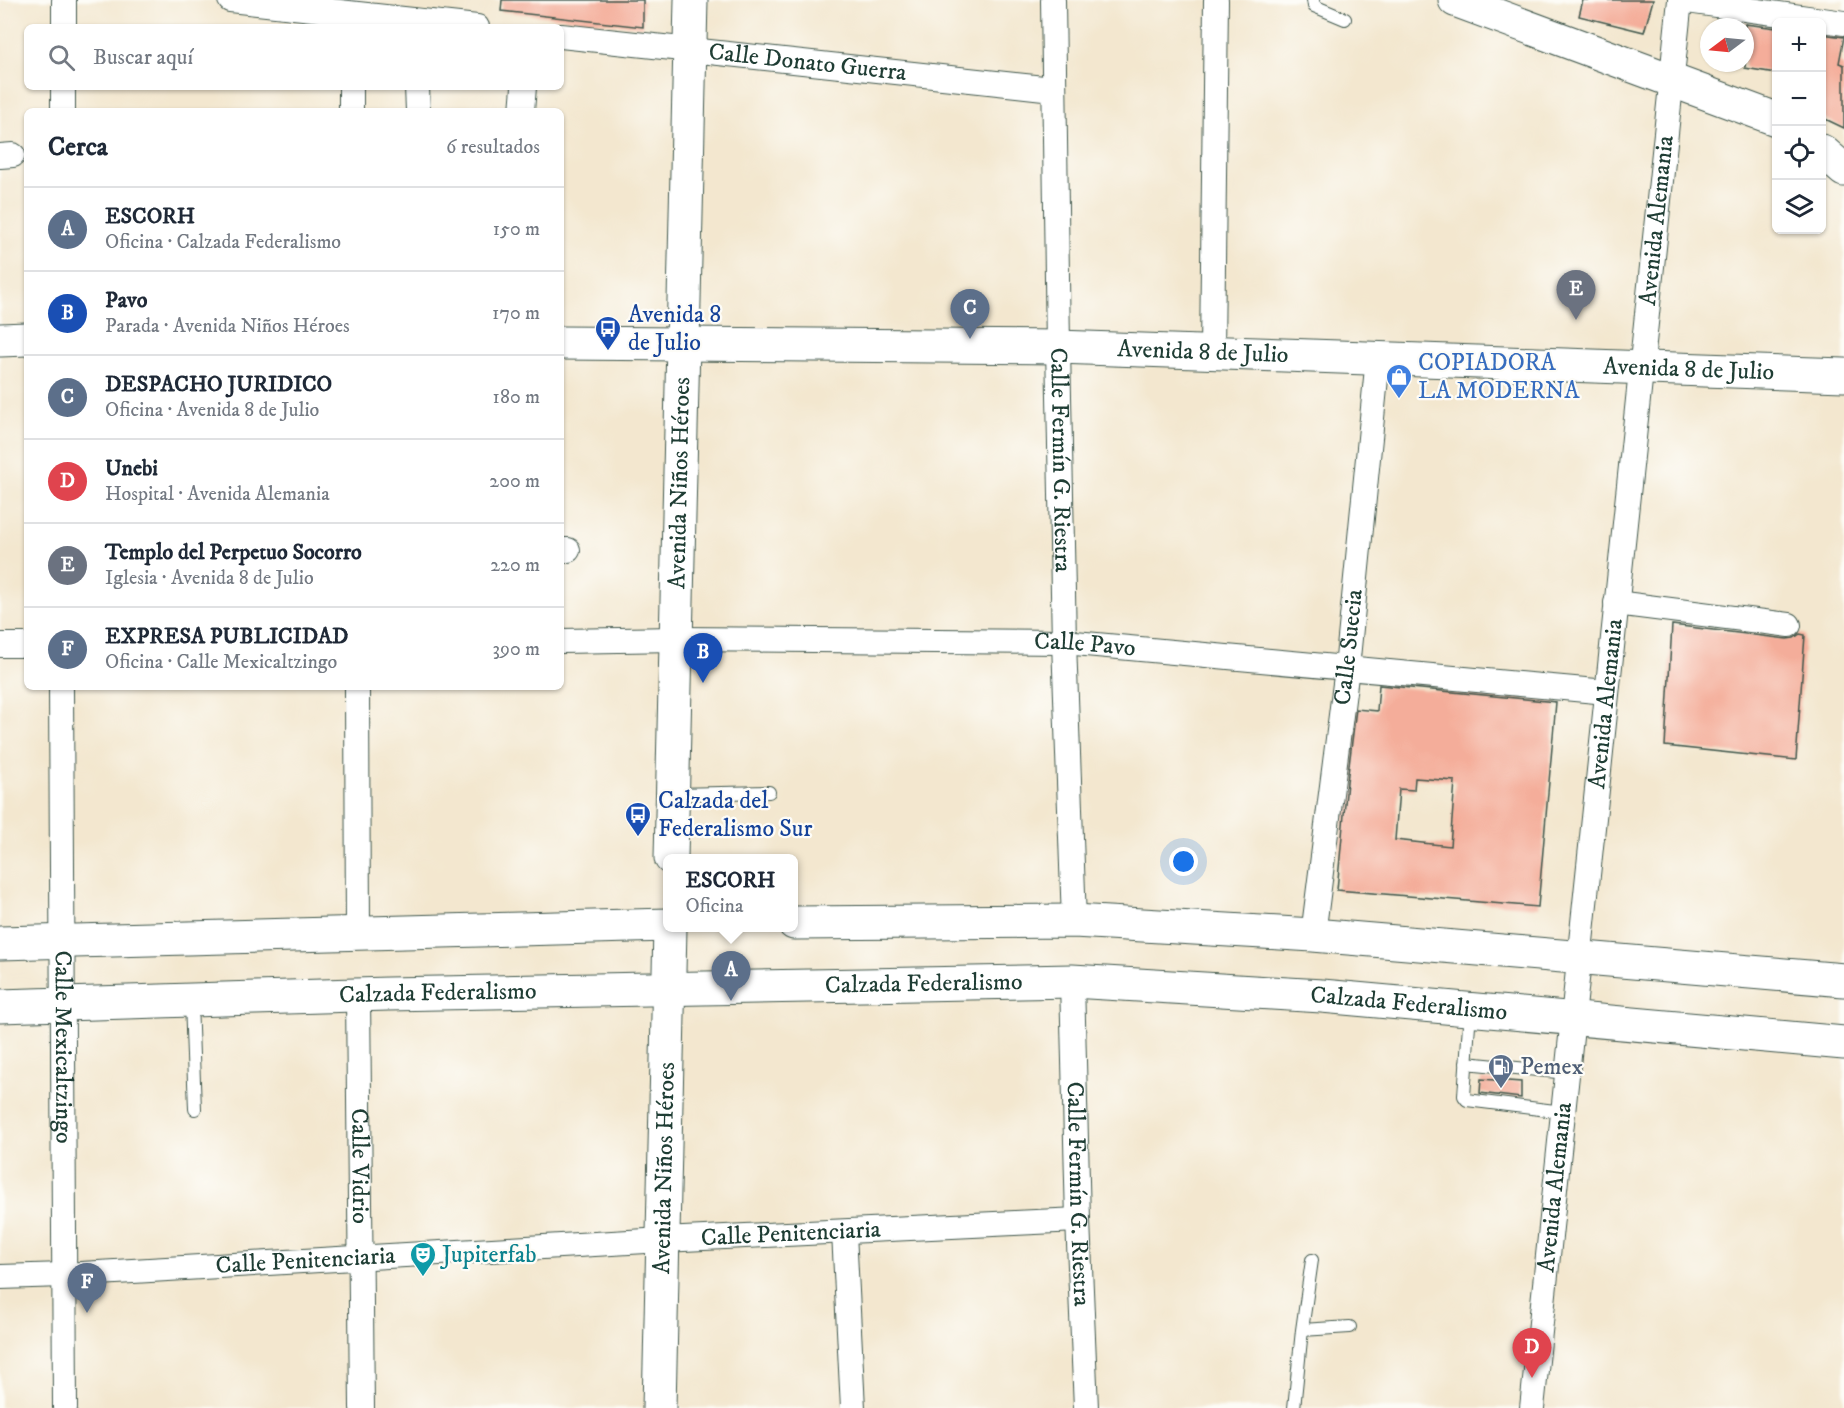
<!DOCTYPE html>
<html lang="es">
<head>
<meta charset="utf-8">
<style>
	body { margin:0; font-family:"IM FELL DW Pica",serif; background:#f6f6f7; color:#1f2937 }
	.controls { position:absolute; right:18px; top:18px; display:grid; overflow:hidden; border-radius:9px; box-shadow:0 2px 4px #0004 }
	.controls button { width:54px; height:54px; display:grid; place-items:center; padding:0; border:0; border-bottom:2px solid #e0e1e3; background:#fff; color:#1f2937; font:30px sans-serif }
	.compass { position:absolute; left:1700px; top:18px; width:54px; height:54px; border-radius:50%; background:#fff; box-shadow:0 2px 4px #0004; rotate:254deg }
	.you { position:absolute; left:1184px; top:862px; width:21px; height:21px; margin:-15px; border:4px solid #fff; border-radius:50%; background:#1a73e8; box-shadow:0 0 0 9px #1a73e833 }
	.badge { display:grid; place-items:center; width:39px; height:39px; border-radius:50%; background:#7c3aed; color:#fff; font-size:20px; font-weight:700 }
	.pin { position:absolute; translate:-50% -50px; filter:drop-shadow(0 2px 3px #0008) }
	.pin::after { content:''; position:absolute; top:32px; width:21px; height:18px; background:inherit; clip-path:polygon(0 0,100% 0,50% 100%) }
	.popup { position:absolute; left:663px; top:854px; width:135px; height:78px; box-sizing:border-box; display:grid; place-content:center; border-radius:9px; background:#fff; filter:drop-shadow(0 2px 4px #0005); font-size:20px; white-space:nowrap; color:#747a83 }
	.popup b { font-size:22px; color:#1f2937 }
	.popup::after { content:''; position:absolute; left:50%; top:100%; margin-left:-12px; border:12px solid transparent; border-top-color:#fff }
	.list { margin:0; padding:0; list-style:none }
	h2 { display:flex; justify-content:space-between; align-items:center; height:78px; margin:0; padding:0 24px; font-size:26px }
	h2 small { font-size:20px; font-weight:400; color:#747a83 }
	.list li { display:grid; grid-template-columns:39px 1fr auto; gap:18px; align-items:center; box-sizing:border-box; height:84px; padding:0 24px; border-top:2px solid #e0e1e3 }
	.list b { display:block; font-size:22px; white-space:nowrap }
	.list p { margin:0; font-size:20px; white-space:nowrap; color:#747a83 }
	.list em { font-size:20px; font-style:normal; color:#747a83 }
	.icon { flex:none; width:33px; height:33px; fill:none; stroke:currentColor; stroke-width:2; stroke-linecap:round; stroke-linejoin:round }
	.map { position:relative; flex:none; width:1844px; height:1408px; overflow:hidden }
	.search { position:absolute; background:#fff; box-shadow:0 2px 4px #0004; left:24px; top:24px; width:540px; height:66px; display:flex; align-items:center; gap:15px; box-sizing:border-box; padding:0 21px; border-radius:9px; color:#747a83; font-size:22px }
	.panel { position:absolute; background:#fff; box-shadow:0 2px 4px #0004; left:24px; top:108px; width:540px; height:582px; border-radius:9px }
	.map>svg:first-child { display:block }
	.building { fill:#f4ad9a; fill-rule:evenodd }
	.lines { fill:none; stroke-linecap:round; stroke-linejoin:round }
	.lane-casing { stroke:#3f564b; stroke-width:14 }
	.street-casing { stroke:#3f564b; stroke-width:26 }
	.secondary-casing { stroke:#3f564b; stroke-width:35 }
	.primary-casing { stroke:#3f564b; stroke-width:35 }
	.lane { stroke:#fff; stroke-width:12 }
	.street { stroke:#fff; stroke-width:24 }
	.secondary { stroke:#fff; stroke-width:33 }
	.primary { stroke:#fff; stroke-width:33 }
	.labels { text-anchor:middle; dominant-baseline:central; stroke-width:4.5; stroke-linejoin:round; paint-order:stroke }
	.street-label { font-size:24px; fill:#1f3d34; stroke:#fdfcf7 }
	.transit-label { font-size:24px; fill:#164399; stroke:#fdfcf7; text-anchor:start }
	.shop-label { font-size:24px; fill:#366cbe; stroke:#fdfcf7; text-anchor:start }
	.service-label { font-size:24px; fill:#4e5e75; stroke:#fdfcf7; text-anchor:start }
	.culture-label { font-size:24px; fill:#0d838f; stroke:#fdfcf7; text-anchor:start }
</style>
</head>
<body>
<div class="map">
<svg width="1844" height="1408" viewBox="0 0 1844 1408">
	<rect width="100%" height="100%" fill="#fdfcf7"/>
	<filter id="ink" filterUnits="userSpaceOnUse"><feTurbulence type="fractalNoise" baseFrequency=".0167" numOctaves="2"/><feDisplacementMap in="SourceGraphic" scale="12" xChannelSelector="R" yChannelSelector="G"/><feConvolveMatrix kernelMatrix="1 2 1 2 8 2 1 2 1" color-interpolation-filters="sRGB"/></filter>
	<filter id="wash" filterUnits="userSpaceOnUse"><feTurbulence type="fractalNoise" baseFrequency=".008" numOctaves="4" result="noise"/><feDisplacementMap in="SourceGraphic" scale="24" xChannelSelector="R" yChannelSelector="G"/><feGaussianBlur stdDeviation="1.35" result="paint"/><feColorMatrix in="noise" values="0 0 0 0 0 0 0 0 0 0 0 0 0 0 0 0 0 1.4 0 .05"/><feComposite in="paint" operator="in"/></filter>
	<g filter="url(#wash)">
		<rect width="100%" height="100%" fill="#f3e7cf"/>
		<g id="blocks">
			<path class="building" d="M 502,0 L 643,0 L 643,27 L 501,11 Z
				M 1583,0 L 1653,0 L 1644,32 L 1579,16 Z
				M 1745,24 L 1776,28 L 1776,73 L 1745,68 Z
				M 1821,34 L 1844,37 L 1839,63 L 1844,65 L 1844,128 L 1821,117 Z
				M 1672,625 L 1787,639 L 1794,638 L 1800,634 L 1805,635 L 1796,760 L 1665,746 Z
				M 1379,685 L 1556,702 L 1538,907 L 1337,890 L 1347,782 L 1356,709 L 1377,711 ZM 1415,778 L 1455,781 L 1450,846 L 1395,840 L 1399,789 L 1414,790 Z
				M 1481,1079 L 1521,1082 L 1521,1098 L 1480,1093 Z"/>
		</g>
	</g>
	<g filter="url(#ink)">
		<use href="#blocks" fill-opacity="0" stroke="#3f564b" stroke-width="1.5"/>
		<g class="lines">
			<defs>
				<path id="lane" d="M 1313,0 L 1314,6 L 1345,19
					M 674,794 L 769,792
					M 191,1002 L 195,1109
					M 1470,1010 L 1464,1096 L 1467,1100 L 1563,1112
					M 1466,1063 L 1567,1073
					M 1302,1330 L 1350,1327
					M 1294,1408 L 1302,1330 L 1312,1260"/>
				<g id="street">
					<path d="M 230,0 L 477,27"/>
					<path id="s1" d="M 1053,0 L 1058,347 L 1064,642 L 1074,921"/>
					<path d="M 1680,0 L 1844,23"/>
					<path d="M 64,27 L 64,0"/>
					<path id="s2" d="M 561,36 L 1053,89"/>
					<path d="M 351,87 L 351,111"/>
					<path d="M 417,87 L 418,111"/>
					<path d="M 63,111 L 63,87"/>
					<path d="M 522,111 L 524,87"/>
					<path d="M 0,156 L 13,155"/>
					<path d="M 1212,353 L 1216,0"/>
					<path d="M 561,550 L 568,550"/>
					<path d="M 1616,603 L 1789,625"/>
					<path id="s3" d="M 561,641 L 676,639 L 1064,642 L 1607,692"/>
					<path d="M 0,645 L 27,645"/>
					<path id="s4" d="M 61,687 L 65,1408"/>
					<path d="M 357,687 L 358,934"/>
					<path id="s5" d="M 1313,935 L 1347,668 L 1378,358"/>
					<path id="s6" d="M 1072,981 L 1078,1220 L 1086,1408"/>
					<path id="s7" d="M 358,995 L 362,1408"/>
					<path d="M 844,1233 L 853,1408"/>
					<path id="s8" d="M 0,1277 L 64,1275 L 663,1240 L 1078,1220"/>
					<path id="s9" d="M 1532,1408 L 1680,0"/>
				</g>
				<g id="secondary">
					<path d="M 1455,0 L 1776,119"/>
					<path d="M 1822,151 L 1844,170"/>
					<path d="M 0,340 L 27,339"/>
					<path id="s10" d="M 561,343 L 1058,347 L 1844,375"/>
				</g>
				<g id="primary">
					<path id="s11" d="M 671,858 L 691,0"/>
					<path d="M 794,923 L 1074,921 L 1313,935 L 1844,980"/>
					<path d="M 0,943 L 668,925"/>
					<path id="s12" d="M 0,1006 L 388,994 L 1072,981 L 1322,996 L 1844,1043"/>
					<path id="s13" d="M 659,1408 L 670,928"/>
				</g>
			</defs>
			<use href="#lane" class="lane-casing"/>
			<use href="#street" class="street-casing"/>
			<use href="#secondary" class="secondary-casing"/>
			<use href="#primary" class="primary-casing"/>
			<use href="#lane" class="lane"/>
			<use href="#street" class="street"/>
			<use href="#secondary" class="secondary"/>
			<use href="#primary" class="primary"/>
		</g>
	</g>
	<defs>
		<symbol id="bus-pin" viewBox="-11 -11 22 30"><path d="M0 17L-7.5 6A9.5 9.5 0 1 1 7.5 6Z" fill="#1a4fb4" stroke="#fdfcf7"/><path d="M-5-6H5V4H4V6H2V4H-2V6H-4V4H-5ZM-3.5-4V0h7V-4ZM-3.5 1.2v1.5H-2V1.2ZM2 1.2v1.5H3.5V1.2Z" fill="#fff"/></symbol>
		<symbol id="shop-pin" viewBox="-11 -11 22 30"><path d="M0 17L-7.5 6A9.5 9.5 0 1 1 7.5 6Z" fill="#3f7fe0" stroke="#fdfcf7"/><path d="M-5-2.5h2.3a2.7 3.5 0 0 1 5.4 0H5L5.5 6h-11ZM-1.5-2.5h3a1.5 2.3 0 0 0-3 0Z" fill="#fff"/></symbol>
		<symbol id="fuel-pin" viewBox="-11 -11 22 30"><path d="M0 17L-7.5 6A9.5 9.5 0 1 1 7.5 6Z" fill="#5c6f8a" stroke="#fdfcf7"/><path d="M-5.5-6h7V0h2V4h1.3V-2.5L3-4.5l.8-.8L6-3V5H2.5V1h-1V6h-7ZM-4.2-4.7v3.2H.2V-4.7Z" fill="#fff"/></symbol>
		<symbol id="theatre-pin" viewBox="-11 -11 22 30"><path d="M0 17L-7.5 6A9.5 9.5 0 1 1 7.5 6Z" fill="#0f9aa8" stroke="#fdfcf7"/><path d="M-5-5.5Q0-4 5-5.5V0Q5 5 0 6Q-5 5-5 0ZM-3.3-2.5H-1v1.5H-3.3ZM1-2.5H3.3v1.5H1ZM-2.8 1Q0 5.5 2.8 1Z" fill="#fff"/></symbol>
	</defs>
	<g fill-rule="evenodd">
		<use href="#bus-pin" x="593" y="314" width="30" height="40"/>
		<use href="#shop-pin" x="1384" y="362" width="30" height="40"/>
		<use href="#bus-pin" x="623" y="800" width="30" height="40"/>
		<use href="#fuel-pin" x="1486" y="1052" width="30" height="40"/>
		<use href="#theatre-pin" x="408" y="1240" width="30" height="40"/>
	</g>
	<g class="labels">
		<g class="street-label">
			<text stroke="none"><textPath href="#s2" startOffset="248">Calle Donato Guerra</textPath></text>
			<text stroke="none"><textPath href="#s9" startOffset="1194">Avenida Alemania</textPath></text>
			<text stroke="none"><textPath href="#s10" startOffset="642">Avenida 8 de Julio</textPath></text>
			<text stroke="none"><textPath href="#s10" startOffset="1128">Avenida 8 de Julio</textPath></text>
			<text stroke="none"><textPath href="#s1" startOffset="460">Calle Fermín G. Riestra</textPath></text>
			<text stroke="none"><textPath href="#s11" startOffset="375">Avenida Niños Héroes</textPath></text>
			<text stroke="none"><textPath href="#s3" startOffset="524">Calle Pavo</textPath></text>
			<text stroke="none"><textPath href="#s5" startOffset="290">Calle Suecia</textPath></text>
			<text stroke="none"><textPath href="#s9" startOffset="708">Avenida Alemania</textPath></text>
			<text stroke="none"><textPath href="#s12" startOffset="924">Calzada Federalismo</textPath></text>
			<text stroke="none"><textPath href="#s12" startOffset="438">Calzada Federalismo</textPath></text>
			<text stroke="none"><textPath href="#s12" startOffset="1410">Calzada Federalismo</textPath></text>
			<text stroke="none"><textPath href="#s4" startOffset="360">Calle Mexicaltzingo</textPath></text>
			<text stroke="none"><textPath href="#s7" startOffset="171">Calle Vidrio</textPath></text>
			<text stroke="none"><textPath href="#s13" startOffset="240">Avenida Niños Héroes</textPath></text>
			<text stroke="none"><textPath href="#s9" startOffset="222">Avenida Alemania</textPath></text>
			<text stroke="none"><textPath href="#s6" startOffset="213">Calle Fermín G. Riestra</textPath></text>
			<text stroke="none"><textPath href="#s8" startOffset="792">Calle Penitenciaria</textPath></text>
			<text stroke="none"><textPath href="#s8" startOffset="306">Calle Penitenciaria</textPath></text>
		</g>
		<g class="transit-label">
			<text x="628" y="315">Avenida 8<tspan x="628" dy="28">de Julio</tspan></text>
			<text x="658" y="801">Calzada del<tspan x="658" dy="28">Federalismo Sur</tspan></text>
		</g>
		<g class="shop-label">
			<text x="1418" y="363">COPIADORA<tspan x="1418" dy="28">LA MODERNA</tspan></text>
		</g>
		<g class="service-label">
			<text x="1520" y="1067">Pemex</text>
		</g>
		<g class="culture-label">
			<text x="442" y="1255">Jupiterfab</text>
		</g>
	</g>
</svg>
<div class="controls">
<button>+</button>
<button>−</button>
<button><svg class="icon" aria-label="locate" viewBox="0 0 24 24"><circle cx="12" cy="12" r="6"/><path d="M12 2v4M12 18v4M2 12h4M18 12h4"/></svg></button>
<button><svg class="icon" aria-label="layers" viewBox="0 0 24 24"><path d="M12 4l9 5-9 5-9-5zM3 14l9 5 9-5"/></svg></button>
</div>
<svg class="compass" viewBox="-18 -18 36 36"><path d="M0-13l5 13h-10z" fill="#e53935"/><path d="M0 13l5-13h-10z" fill="#747a83"/></svg>
<div class="you"></div>
<div class="pin badge" style="left:731px;top:1001px;background:#5c6f8a">A</div>
<div class="popup"><b>ESCORH</b>Oficina</div>
<div class="pin badge" style="left:703px;top:683px;background:#1a4fb4">B</div>
<div class="pin badge" style="left:970px;top:339px;background:#5c6f8a">C</div>
<div class="pin badge" style="left:1532px;top:1378px;background:#e0444e">D</div>
<div class="pin badge" style="left:1576px;top:320px;background:#6b7280">E</div>
<div class="pin badge" style="left:87px;top:1313px;background:#5c6f8a">F</div>
<div class="search"><svg class="icon" aria-label="search" viewBox="0 0 24 24"><circle cx="10" cy="10" r="6"/><path d="M15 15l6 6"/></svg>Buscar aquí</div>
<section class="panel">
<h2>Cerca<small>6 resultados</small></h2>
<ul class="list">
<li><span class="badge" style="background:#5c6f8a">A</span><div><b>ESCORH</b><p>Oficina · Calzada Federalismo</p></div><em>150 m</em></li>
<li><span class="badge" style="background:#1a4fb4">B</span><div><b>Pavo</b><p>Parada · Avenida Niños Héroes</p></div><em>170 m</em></li>
<li><span class="badge" style="background:#5c6f8a">C</span><div><b>DESPACHO JURIDICO</b><p>Oficina · Avenida 8 de Julio</p></div><em>180 m</em></li>
<li><span class="badge" style="background:#e0444e">D</span><div><b>Unebi</b><p>Hospital · Avenida Alemania</p></div><em>200 m</em></li>
<li><span class="badge" style="background:#6b7280">E</span><div><b>Templo del Perpetuo Socorro</b><p>Iglesia · Avenida 8 de Julio</p></div><em>220 m</em></li>
<li><span class="badge" style="background:#5c6f8a">F</span><div><b>EXPRESA PUBLICIDAD</b><p>Oficina · Calle Mexicaltzingo</p></div><em>390 m</em></li>
</ul>
</section>
</div>
</body>
</html>
